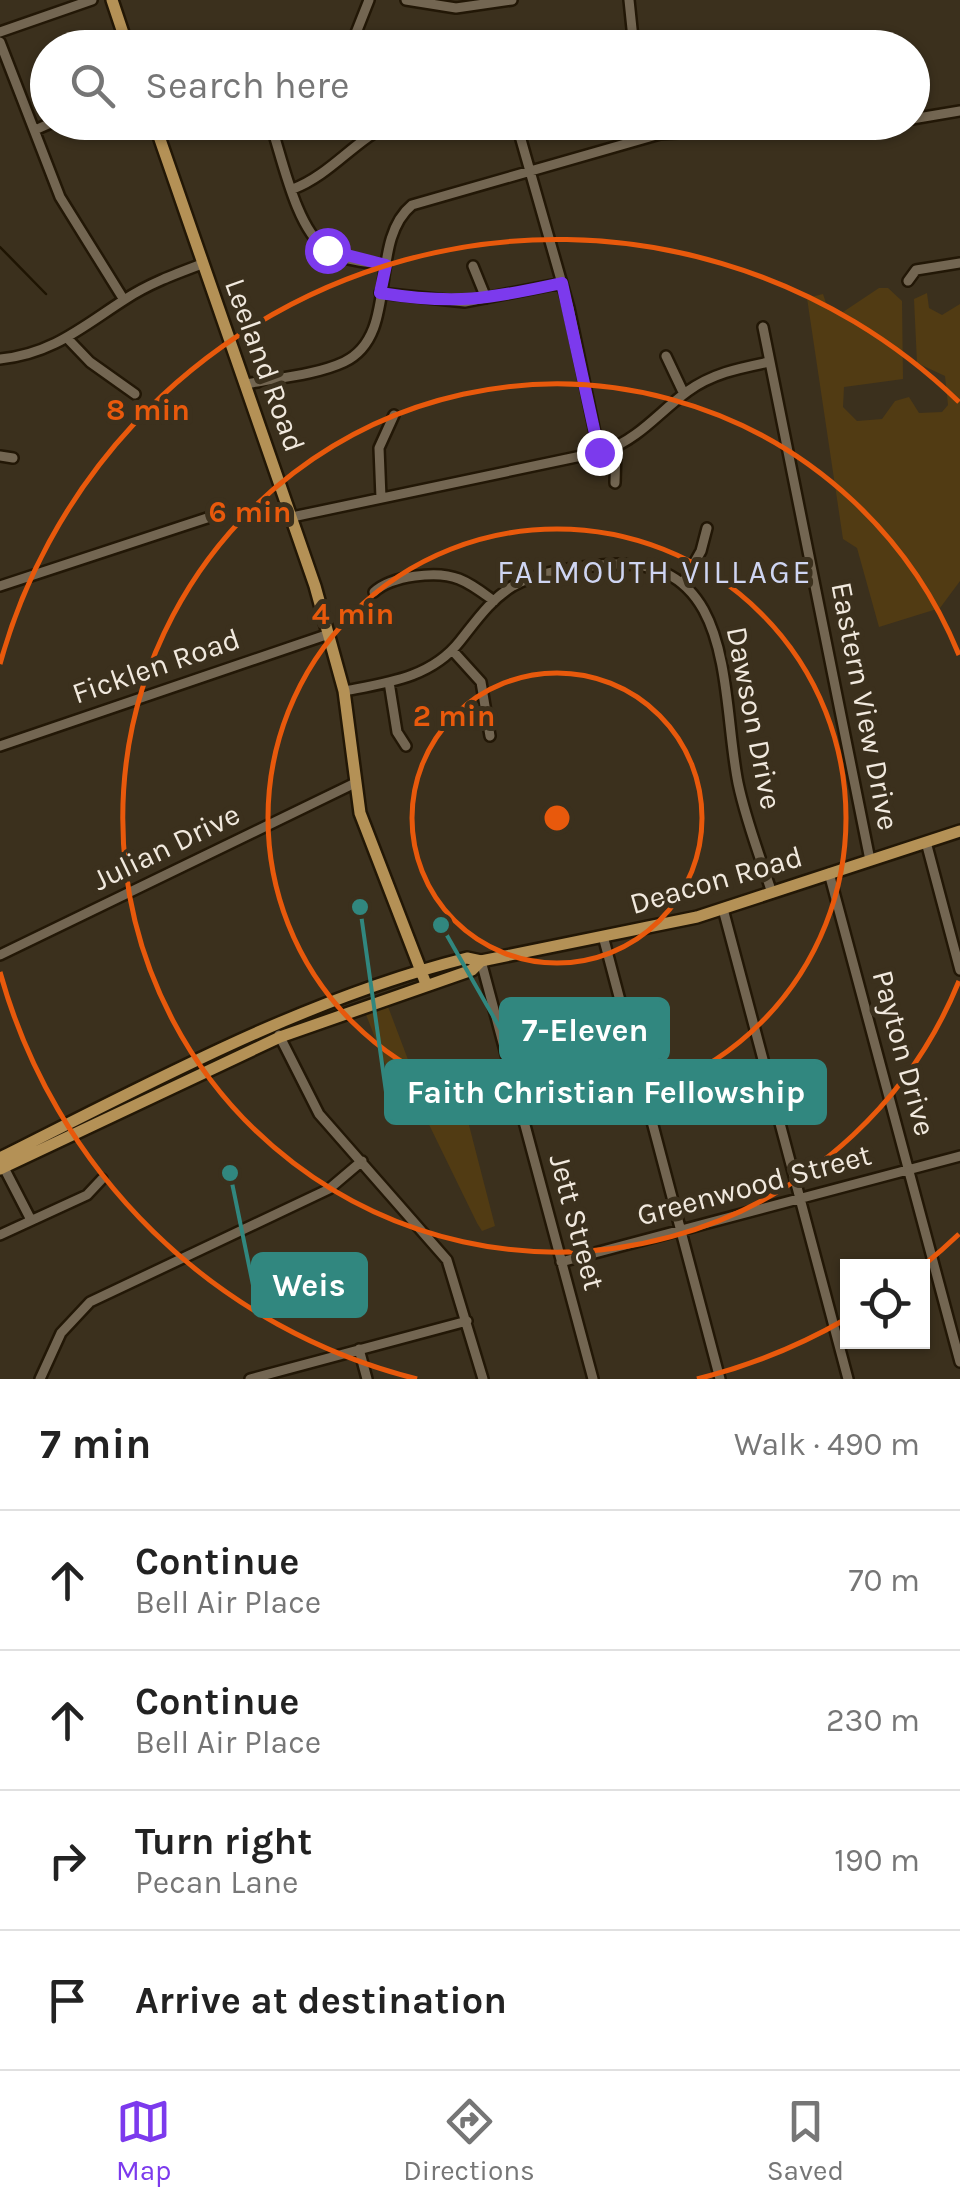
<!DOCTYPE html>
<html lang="en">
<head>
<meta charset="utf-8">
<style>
	body { margin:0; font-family:Karla,sans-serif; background:#f2f2f2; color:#222 }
	.controls { position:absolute; right:30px; bottom:30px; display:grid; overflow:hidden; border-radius:0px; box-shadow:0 2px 8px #0004 }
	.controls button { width:90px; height:90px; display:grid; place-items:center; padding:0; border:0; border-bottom:2px solid #e0e0e0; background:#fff; color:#222; font:50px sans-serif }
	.stop { position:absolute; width:30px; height:30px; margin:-22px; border:8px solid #7c3aed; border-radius:50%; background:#fff }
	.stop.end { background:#7c3aed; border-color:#fff; box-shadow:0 2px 10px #0008 }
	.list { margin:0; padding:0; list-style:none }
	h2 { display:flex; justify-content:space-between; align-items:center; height:130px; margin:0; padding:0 40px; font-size:42px }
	h2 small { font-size:32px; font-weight:400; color:#767676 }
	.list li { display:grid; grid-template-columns:65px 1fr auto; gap:30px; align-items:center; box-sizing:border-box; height:140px; padding:0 40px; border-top:2px solid #e0e0e0 }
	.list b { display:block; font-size:38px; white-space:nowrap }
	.list p { margin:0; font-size:32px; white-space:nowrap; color:#767676 }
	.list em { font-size:32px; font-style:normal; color:#767676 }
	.icon { flex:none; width:55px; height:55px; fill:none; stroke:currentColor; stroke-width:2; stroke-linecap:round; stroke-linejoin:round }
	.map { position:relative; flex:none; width:960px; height:1379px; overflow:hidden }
	.search { position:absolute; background:#fff; box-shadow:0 2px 8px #0004; left:30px; right:30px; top:30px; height:110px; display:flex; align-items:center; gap:25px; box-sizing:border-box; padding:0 35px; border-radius:55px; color:#767676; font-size:38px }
	.sheet { height:690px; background:#fff }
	nav { display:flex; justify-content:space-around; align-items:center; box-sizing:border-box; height:140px; border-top:2px solid #e0e0e0; background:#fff; font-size:28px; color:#767676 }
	nav a { display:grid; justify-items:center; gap:5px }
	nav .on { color:#7c3aed }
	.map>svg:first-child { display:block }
	.green { fill:#513b13 }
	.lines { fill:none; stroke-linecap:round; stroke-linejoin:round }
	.stream { stroke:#1e1402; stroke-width:2.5 }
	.minor-casing { stroke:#221706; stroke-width:14 }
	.major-casing { stroke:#221706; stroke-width:16 }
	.minor { stroke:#736652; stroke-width:9 }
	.major { stroke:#b49156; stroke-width:11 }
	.route { stroke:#7c3aed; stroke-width:12 }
	.ring { fill:none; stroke:#e8590c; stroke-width:5 }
	.labels { text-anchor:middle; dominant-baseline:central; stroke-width:10; stroke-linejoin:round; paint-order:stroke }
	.street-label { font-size:30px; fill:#f1e9de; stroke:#3b301d }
	.neighbourhood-label { font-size:32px; letter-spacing:2.5px; fill:#cfd5f2; stroke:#3b301d }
	.centre { fill:#e8590c; stroke:#3b301d; stroke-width:5 }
	.ring-label { font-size:30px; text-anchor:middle; font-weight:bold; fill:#e8590c; stroke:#3b301d; stroke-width:10; stroke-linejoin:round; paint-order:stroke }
	.leader { fill:none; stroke:#31877f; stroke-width:4 }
	.callout-dot { fill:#31877f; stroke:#3b301d; stroke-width:4 }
	.callout { fill:#31877f; stroke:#31877f; stroke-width:4 }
	.callout-label { font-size:32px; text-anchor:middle; font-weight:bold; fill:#fff }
</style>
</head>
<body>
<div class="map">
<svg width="960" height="1379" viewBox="0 0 960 1379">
	<rect width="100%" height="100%" fill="#3b301d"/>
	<path class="green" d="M 879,288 L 888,288 L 902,301 L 903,379 L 844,387 L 843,407 L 857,421 L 882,419 L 895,401 L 909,397 L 919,413 L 942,412 L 948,405 L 945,376 L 917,363 L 914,299 L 927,293 L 929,308 L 942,315 L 960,304 L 960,581 L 940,608 L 879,627 L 857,548 L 843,539 L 807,298 L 823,294 L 827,306 L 843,312 Z
		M 387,1004 L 418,1086 L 431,1097 L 432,1082 L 442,1082 L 462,1098 L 495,1226 L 482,1231 L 477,1223 L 398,1061 L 386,1066 L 365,1012 Z"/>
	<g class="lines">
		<path class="stream" d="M 0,247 L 46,294"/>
		<defs>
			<path id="minor" d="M 406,0 L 456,8 L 512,0
				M 629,0 L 634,48
				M 0,32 L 92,0
				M 354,38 L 369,0
				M 0,42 L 60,197 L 124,300
				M 912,119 L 960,111
				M 270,122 C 282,157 296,229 326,249 C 342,261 366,262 386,265
				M 516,122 L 569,308 L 599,452
				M 35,130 L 53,122
				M 660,134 L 891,122
				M 293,189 C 332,174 355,139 394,122
				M 473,266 L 486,298
				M 908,281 L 916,270 L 960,263
				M 380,293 L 465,302 L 562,283
				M 763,327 L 870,860
				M 68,339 L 90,362 L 135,394
				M 666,356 L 684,394
				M 0,359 C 52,354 82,327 124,300 C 148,284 175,274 202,264
				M 246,384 C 277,378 316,375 344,362 C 401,335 367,242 412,205 L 660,134 L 665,122
				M 0,456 L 13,458
				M 615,483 L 616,447
				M 381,498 L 379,448 L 394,415
				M 292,517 L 605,451 C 640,438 659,412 688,391 C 713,373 740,368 769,362
				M 683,583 L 701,551 L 707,528
				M 0,586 L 207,518
				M 374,592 C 391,576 437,570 459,579 C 472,584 483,593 494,601
				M 452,650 L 481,682 L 490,736
				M 389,682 L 397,732 L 406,746
				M 344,691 C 386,683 431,678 460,641 C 476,621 490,600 513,586 C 539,571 572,568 601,565 C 738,550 720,693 738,783 C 746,821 760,857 772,893
				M 0,746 L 329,634
				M 926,842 L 960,970
				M 829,873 L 960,1362
				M 723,909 L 848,1379
				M 603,936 L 720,1379
				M 0,955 L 353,784
				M 481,961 L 593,1379
				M 279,1035 L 319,1114 L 447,1260 L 483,1379
				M 1,1162 L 31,1220
				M 0,1235 L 87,1195 L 102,1179
				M 561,1262 L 960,1156
				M 359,1349 L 367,1379
				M 40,1379 L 61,1333 L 90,1302 L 329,1189 L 362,1161
				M 250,1379 L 467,1321"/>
			<path id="major" d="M 112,0 L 128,48
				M 154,122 L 315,586 L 344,691 L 360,813 L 426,984
				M 0,1158 C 150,1083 304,999 467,958 L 481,961 L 697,917 L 960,831
				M 0,1169 L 280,1037 L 472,970 L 481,961"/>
		</defs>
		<use href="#minor" class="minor-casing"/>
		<use href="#major" class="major-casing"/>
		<use href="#minor" class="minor"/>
		<use href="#major" class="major"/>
	</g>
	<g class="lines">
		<path class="route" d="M 327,250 L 386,265 L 380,293 C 456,305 489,299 562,283 L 599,452"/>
	</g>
	<g class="ring">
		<circle cx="557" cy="818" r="145"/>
		<circle cx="557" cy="818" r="289"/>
		<path d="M959 981A434 434 0 1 1 959 655"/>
		<path d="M959 1234A578 578 0 0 1 925 1264M846 1319A578 578 0 0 1 697 1379M417 1379A578 578 0 0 1 0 972M0 664A578 578 0 0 1 959 402"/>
	</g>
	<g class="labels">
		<g class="street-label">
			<text transform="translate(265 365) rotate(70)">Leeland Road</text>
			<text transform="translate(156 666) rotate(-19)">Ficklen Road</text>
			<text transform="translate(865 706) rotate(79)">Eastern View Drive</text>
			<text transform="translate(754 718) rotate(79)">Dawson Drive</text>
			<text transform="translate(166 847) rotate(-26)">Julian Drive</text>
			<text transform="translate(716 880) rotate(-16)">Deacon Road</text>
			<text transform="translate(904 1053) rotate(75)">Payton Drive</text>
			<text transform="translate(754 1185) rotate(-15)">Greenwood Street</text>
			<text transform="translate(577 1222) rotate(75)">Jett Street</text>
		</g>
		<g class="neighbourhood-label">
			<text x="655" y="572">FALMOUTH VILLAGE</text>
		</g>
	</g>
	<circle cx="557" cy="818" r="15" class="centre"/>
	<g class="ring-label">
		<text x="148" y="420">8 min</text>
		<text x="250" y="522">6 min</text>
		<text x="353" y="624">4 min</text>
		<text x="454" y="726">2 min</text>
	</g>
	<path class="leader" d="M441 925L501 1030M360 907L386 1092M230 1173L253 1285"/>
	<g class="callout-dot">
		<circle cx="441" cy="925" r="10"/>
		<circle cx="360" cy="907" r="10"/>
		<circle cx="230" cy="1173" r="10"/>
	</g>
	<g class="callout">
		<rect x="501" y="999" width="167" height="62" rx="10"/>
		<rect x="386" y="1061" width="439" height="62" rx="10"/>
		<rect x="253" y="1254" width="113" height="62" rx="10"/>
	</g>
	<g class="callout-label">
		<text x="585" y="1041">7-Eleven</text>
		<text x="606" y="1103">Faith Christian Fellowship</text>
		<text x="309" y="1296">Weis</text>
	</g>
</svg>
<div class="controls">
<button><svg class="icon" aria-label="locate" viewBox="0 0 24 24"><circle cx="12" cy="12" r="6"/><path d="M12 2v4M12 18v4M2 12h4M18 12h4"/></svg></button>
</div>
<div class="stop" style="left:327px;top:250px"></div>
<div class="stop end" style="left:599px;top:452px"></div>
<div class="search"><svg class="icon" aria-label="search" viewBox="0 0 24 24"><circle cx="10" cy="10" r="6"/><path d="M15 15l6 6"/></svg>Search here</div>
</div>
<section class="sheet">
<h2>7 min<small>Walk · 490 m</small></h2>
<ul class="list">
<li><svg class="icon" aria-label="ahead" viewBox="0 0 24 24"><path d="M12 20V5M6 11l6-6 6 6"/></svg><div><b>Continue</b><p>Bell Air Place</p></div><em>70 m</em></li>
<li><svg class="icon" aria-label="ahead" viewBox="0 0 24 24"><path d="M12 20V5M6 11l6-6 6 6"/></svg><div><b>Continue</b><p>Bell Air Place</p></div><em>230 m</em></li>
<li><svg class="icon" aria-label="right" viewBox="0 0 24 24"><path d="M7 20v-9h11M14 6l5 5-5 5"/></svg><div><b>Turn right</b><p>Pecan Lane</p></div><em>190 m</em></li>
<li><svg class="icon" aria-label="arrive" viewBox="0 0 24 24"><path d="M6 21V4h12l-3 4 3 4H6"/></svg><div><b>Arrive at destination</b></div></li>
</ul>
</section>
<nav>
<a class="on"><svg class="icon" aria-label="map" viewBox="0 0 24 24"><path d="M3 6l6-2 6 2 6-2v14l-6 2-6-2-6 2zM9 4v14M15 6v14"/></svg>Map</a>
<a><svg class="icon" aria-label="directions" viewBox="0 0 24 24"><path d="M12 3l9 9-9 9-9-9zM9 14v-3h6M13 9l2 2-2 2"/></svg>Directions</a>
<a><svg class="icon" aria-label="saved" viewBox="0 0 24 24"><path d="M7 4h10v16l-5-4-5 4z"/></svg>Saved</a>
</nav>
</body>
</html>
